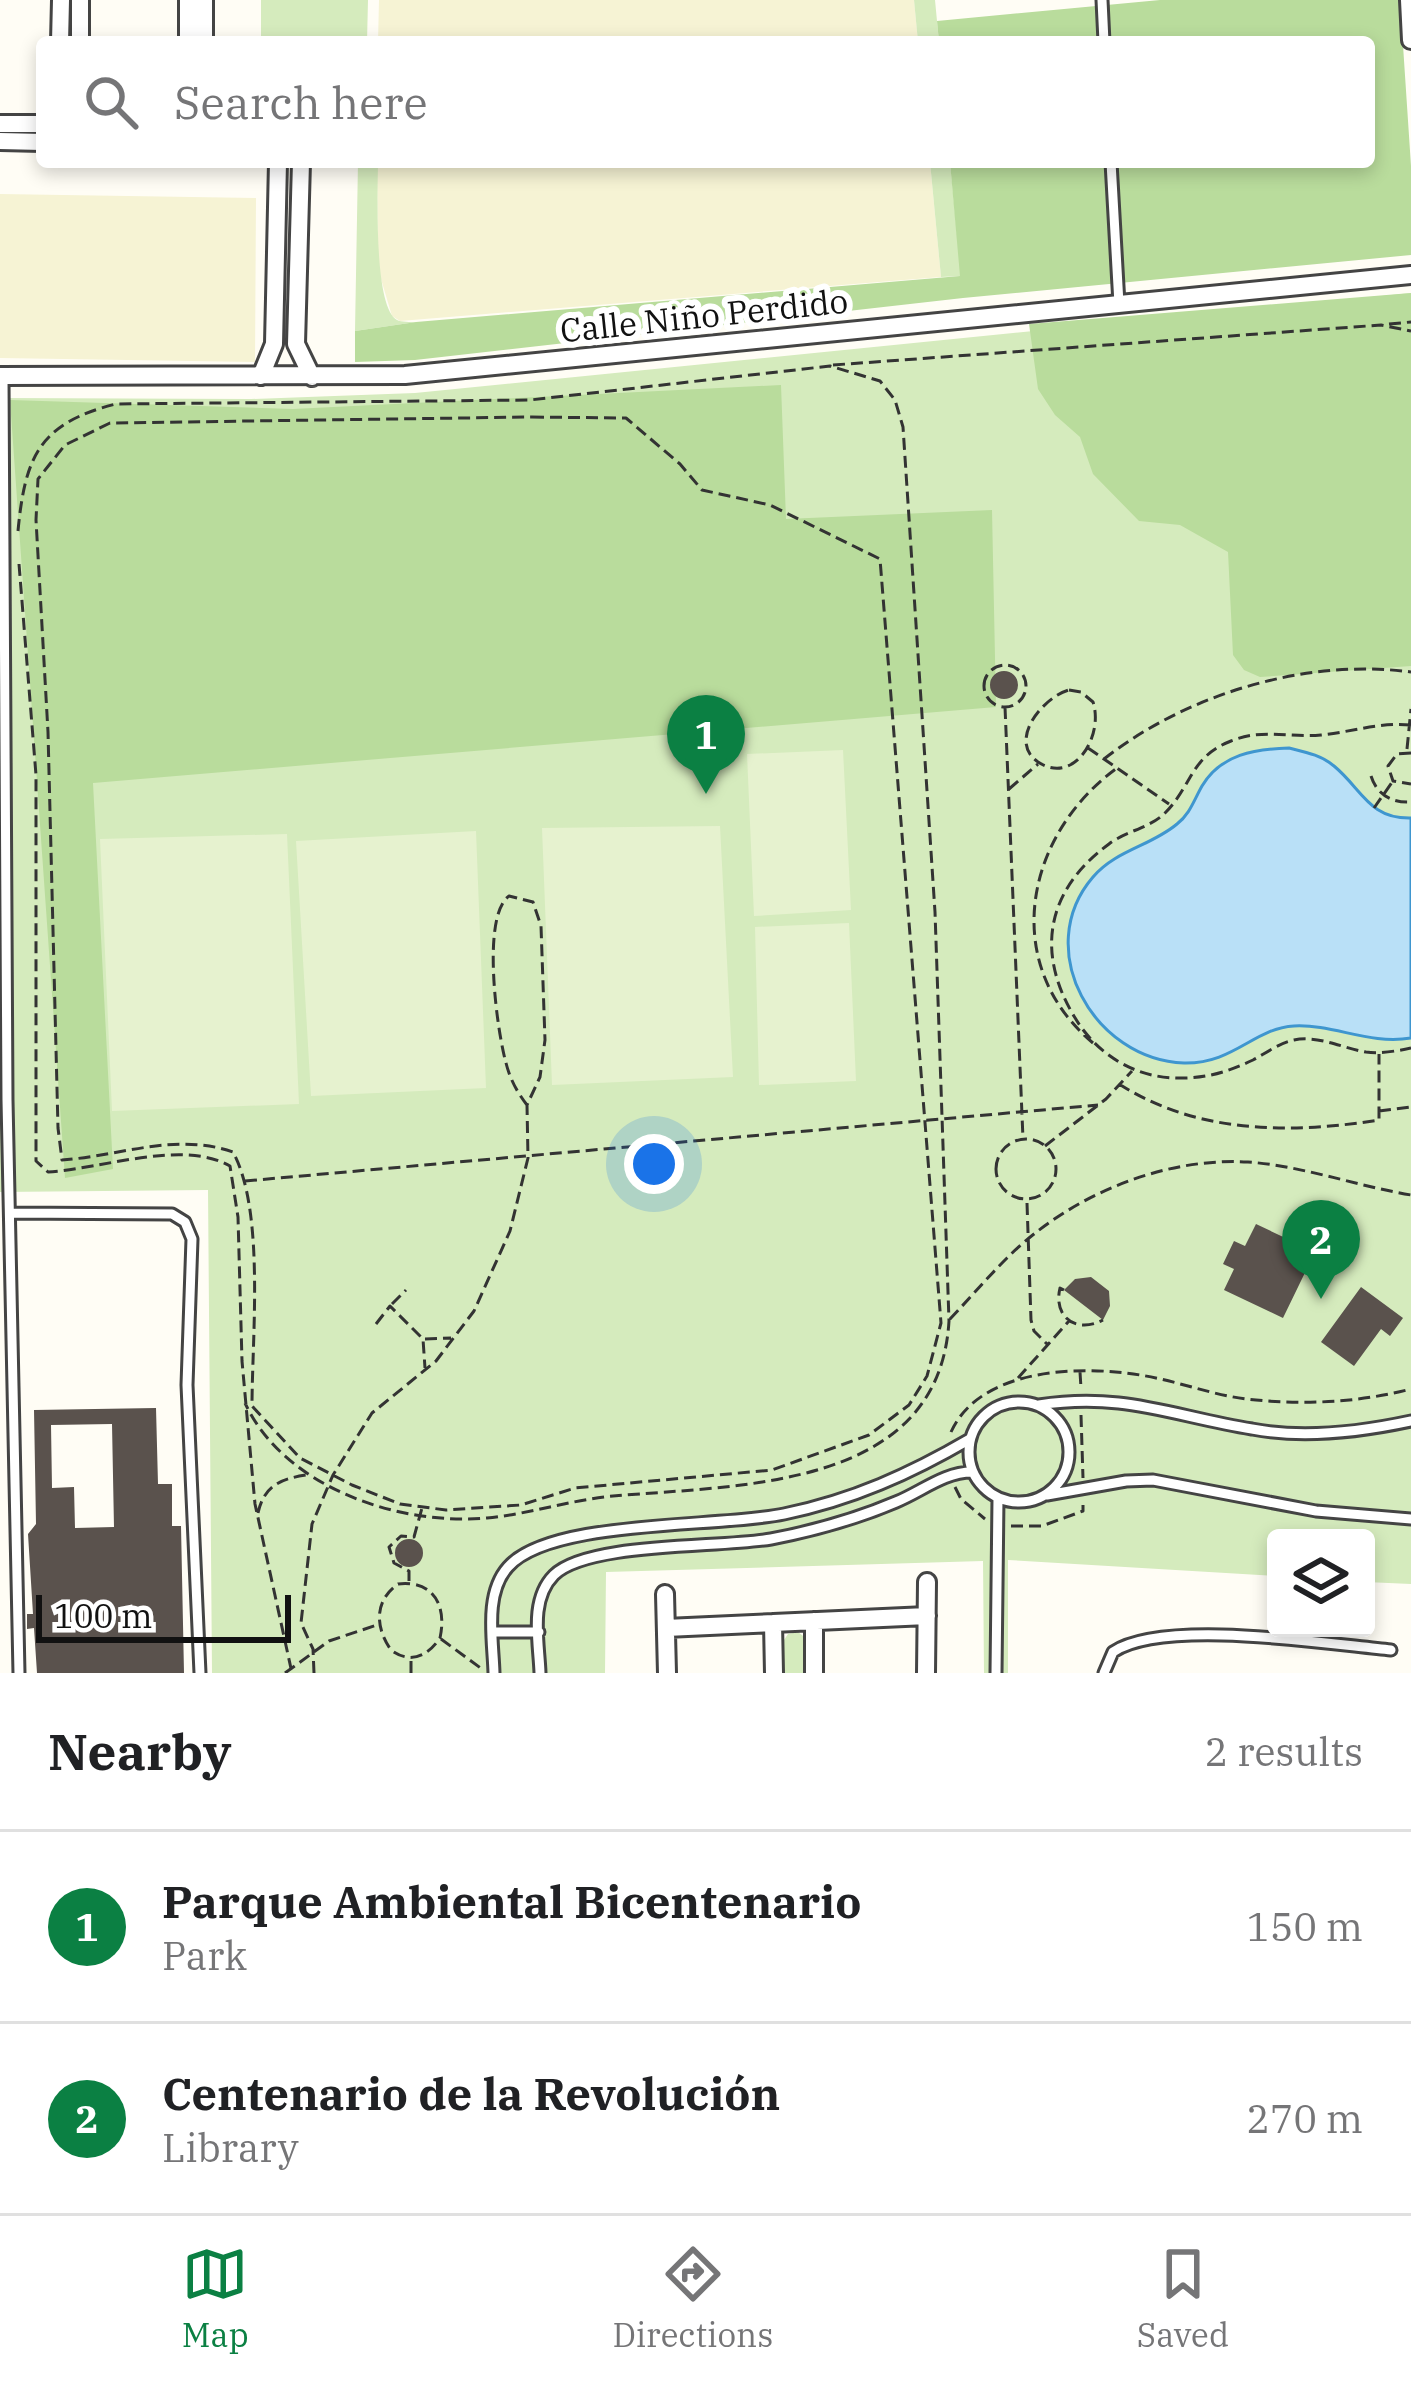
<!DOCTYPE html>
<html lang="en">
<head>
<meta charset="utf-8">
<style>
	body { margin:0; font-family:"IBM Plex Serif",serif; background:#f6f6f6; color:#202124 }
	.controls { position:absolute; right:36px; bottom:36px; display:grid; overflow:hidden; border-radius:12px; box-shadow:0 6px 18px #0003 }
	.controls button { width:108px; height:108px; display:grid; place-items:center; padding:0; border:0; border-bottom:3px solid #e0e0e0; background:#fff; color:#202124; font:60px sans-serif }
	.scale { position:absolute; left:36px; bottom:30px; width:255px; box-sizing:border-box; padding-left:12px; border:6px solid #111; border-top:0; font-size:33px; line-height:42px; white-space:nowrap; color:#111; -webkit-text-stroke:9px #fff; paint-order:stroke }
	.you { position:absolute; left:654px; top:1164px; width:42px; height:42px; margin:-30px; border:9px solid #fff; border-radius:50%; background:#1a73e8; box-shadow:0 0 0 18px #1a73e833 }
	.badge { display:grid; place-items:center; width:78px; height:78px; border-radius:50%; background:#0b8043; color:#fff; font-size:39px; font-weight:700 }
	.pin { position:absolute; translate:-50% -99px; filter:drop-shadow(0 3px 6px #0008) }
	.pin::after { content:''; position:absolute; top:63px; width:42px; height:36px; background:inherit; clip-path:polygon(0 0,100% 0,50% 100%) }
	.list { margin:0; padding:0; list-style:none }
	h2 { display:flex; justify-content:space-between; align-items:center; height:156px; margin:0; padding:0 48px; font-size:51px }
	h2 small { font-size:39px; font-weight:400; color:#757577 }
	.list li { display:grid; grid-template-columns:78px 1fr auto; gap:36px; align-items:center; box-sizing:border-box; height:192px; padding:0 48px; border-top:3px solid #e0e0e0 }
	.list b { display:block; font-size:45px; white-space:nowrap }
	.list p { margin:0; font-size:39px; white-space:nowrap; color:#757577 }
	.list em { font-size:39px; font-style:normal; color:#757577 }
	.icon { flex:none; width:66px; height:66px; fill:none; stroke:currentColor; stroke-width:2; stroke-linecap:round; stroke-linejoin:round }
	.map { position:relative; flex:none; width:1411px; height:1673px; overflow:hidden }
	.search { position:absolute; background:#fff; box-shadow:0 6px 18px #0003; left:36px; right:36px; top:36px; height:132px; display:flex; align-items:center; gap:30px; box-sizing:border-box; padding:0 42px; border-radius:12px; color:#757577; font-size:45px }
	.sheet { height:540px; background:#fff }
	nav { display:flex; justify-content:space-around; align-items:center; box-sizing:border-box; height:168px; border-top:3px solid #e0e0e0; background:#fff; font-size:33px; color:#757577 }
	nav a { display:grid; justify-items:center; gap:6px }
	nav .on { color:#0b8043 }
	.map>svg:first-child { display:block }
	.farmland { fill:#f6f3d4 }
	.green { fill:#d5ebbd }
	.forest { fill:#b9dc9c }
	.pitch { fill:#e6f2cf }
	.water { fill:#b9e0f7; stroke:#3f96cf; stroke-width:3 }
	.building { fill:#5a524d; fill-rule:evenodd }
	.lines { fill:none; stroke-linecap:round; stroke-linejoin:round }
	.lane-casing { stroke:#444; stroke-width:15 }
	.street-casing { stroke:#444; stroke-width:22 }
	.path { stroke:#333; stroke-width:3; stroke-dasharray:12 6; stroke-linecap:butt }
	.lane { stroke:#fff; stroke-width:9 }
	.street { stroke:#fff; stroke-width:16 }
	.labels { text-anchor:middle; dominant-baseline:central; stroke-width:12; stroke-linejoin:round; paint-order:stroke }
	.street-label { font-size:33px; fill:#111; stroke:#fff }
</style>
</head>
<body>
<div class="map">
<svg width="1411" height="1673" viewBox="0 0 1411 1673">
	<rect width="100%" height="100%" fill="#fffdf5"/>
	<path class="farmland" d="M 379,0 L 914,0 L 918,42 L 378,42 Z
		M 377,162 L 930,162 L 941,277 L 400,321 L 392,316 L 378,269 Z
		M 0,194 L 256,198 L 255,362 L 0,358 Z"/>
	<path class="green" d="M 261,0 L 368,0 L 367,42 L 261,42 Z
		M 914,0 L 935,0 L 939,42 L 918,42 Z
		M 358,162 L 378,162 C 378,190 373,307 397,320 C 401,322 411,322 416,322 L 355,331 Z
		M 930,162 L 950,162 L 961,276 L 941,277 Z
		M 1411,293 L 1411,1584 L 1366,1582 L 1366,1538 L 1276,1538 L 1276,1576 L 1008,1560 L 1008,1673 L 984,1673 L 983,1561 L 606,1572 L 605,1673 L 212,1673 L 208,1190 L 0,1192 L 0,398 L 251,399 L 415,393 Z
		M 798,1632 L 807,1639 L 807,1673 L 783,1673 L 784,1640 L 788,1634 Z"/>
	<path class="forest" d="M 1160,0 L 1400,0 L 1411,166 L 1411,255 L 963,298 L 415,360 L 355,362 L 355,331 L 416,322 L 960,276 L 950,162 L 1369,162 L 1369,42 L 939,42 L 937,21 Z
		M 1411,293 L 1411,666 L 1260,677 L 1244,670 L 1233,655 L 1228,552 L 1180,525 L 1139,521 L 1093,474 L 1080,437 L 1055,415 L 1038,389 L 1029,324 Z
		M 781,385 L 786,519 L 992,510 L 996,707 L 93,783 L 113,1169 L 65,1178 L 10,400 L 293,409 Z"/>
	<path class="pitch" d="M 843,750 L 851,910 L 754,916 L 747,754 Z
		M 720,826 L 733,1077 L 552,1085 L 542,828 Z
		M 476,831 L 486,1088 L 311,1096 L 296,841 Z
		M 287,834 L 299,1104 L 112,1111 L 100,839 Z
		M 849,923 L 856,1081 L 759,1085 L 755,927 Z"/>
	<path class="water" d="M 1289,748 C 1305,752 1321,755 1334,766 C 1362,789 1369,819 1411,818 L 1411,1038 C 1369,1045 1334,1024 1294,1026 C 1254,1028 1234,1064 1184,1063 C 1094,1060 1031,949 1093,877 C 1116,850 1151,846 1177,824 C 1190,814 1194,800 1202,786 C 1221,754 1255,749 1289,748 Z"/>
	<path class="building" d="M990 685a14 14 0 1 1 28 0a14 14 0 1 1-28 0Z
		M 1256,1224 L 1315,1252 L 1283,1318 L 1224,1290 L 1234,1269 L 1223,1264 L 1234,1241 L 1245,1246 Z
		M 1091,1277 L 1109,1291 L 1110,1306 L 1103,1320 L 1064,1290 L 1075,1279 Z
		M 1361,1287 L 1403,1318 L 1390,1336 L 1381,1329 L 1354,1366 L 1321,1342 Z
		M 156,1408 L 158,1484 L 172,1484 L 172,1526 L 181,1526 L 184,1673 L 37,1673 L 34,1628 L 27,1629 L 27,1614 L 33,1614 L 28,1534 L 36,1524 L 34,1410 ZM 112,1424 L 114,1527 L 75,1528 L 74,1487 L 52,1488 L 51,1425 Z
		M395 1553a14 14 0 1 1 28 0a14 14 0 1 1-28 0Z"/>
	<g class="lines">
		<defs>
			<path id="lane" d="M 1102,0 L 1104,42
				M 1111,162 L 1119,304
				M 3,377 L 7,1100 L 19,1673
				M 10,1213 L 172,1214 L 185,1222 L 192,1239 L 187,1385 L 200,1673
				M969 1452a50 50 0 1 1 100 0a50 50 0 1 1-100 0Z
				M 1039,1405 C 1123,1392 1172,1416 1252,1429 C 1304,1439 1360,1432 1411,1421
				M 1047,1495 L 1126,1481 L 1153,1480 L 1316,1511 L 1411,1519
				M 493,1632 L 539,1632
				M 494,1673 C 493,1639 484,1594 508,1567 C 550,1519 718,1528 784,1514 C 852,1500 910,1474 970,1439
				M 540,1673 C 539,1642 529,1600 554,1575 C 588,1542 719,1548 771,1539 C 813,1531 856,1519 896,1502 C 921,1492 944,1472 972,1472
				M 996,1673 L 998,1498
				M 1104,1673 L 1113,1652 C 1164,1618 1327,1644 1391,1650"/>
			<path id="street" d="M 1409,0 L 1411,40
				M 60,42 L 61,0
				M 80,42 L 80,0
				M 188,42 L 188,0
				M 204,42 L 204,0
				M 0,124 L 42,124
				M 0,141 L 42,142
				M 301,162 L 296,344 L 312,377
				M 0,376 L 405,375 L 1411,275
				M 261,376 L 274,344 L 278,162
				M 665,1594 L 667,1673
				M 814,1621 L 814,1673
				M 773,1623 L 774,1673
				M 666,1628 L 927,1616
				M 926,1673 L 927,1582"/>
		</defs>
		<use href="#lane" class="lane-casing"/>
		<use href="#street" class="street-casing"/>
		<path class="path" d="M 1389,324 L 1411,322
			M 833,365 L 1381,325 L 1411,331
			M 532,417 L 626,418 L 680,464 L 702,490 L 770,505 L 880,559 L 941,1323 L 927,1376 L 909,1405 L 869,1435 L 772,1470 L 575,1488 L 521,1505 L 446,1510 L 400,1504 L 352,1485 L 300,1458 L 252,1406 C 252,1337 265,1211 233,1152 C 176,1132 120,1156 62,1160 L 58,1128 L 48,732 L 36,520 L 38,479 L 65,445 L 110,423 Z
			M 18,531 C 25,457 39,423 116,404 L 530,400 L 830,366 L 880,381 L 895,400 L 903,427 L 935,912 L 949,1321 C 939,1490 739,1485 613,1496 C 570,1500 530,1514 487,1518 C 398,1526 284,1487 245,1403
			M 19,564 L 36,775 L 36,1161 L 48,1172 C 101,1169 183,1139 230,1166 L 238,1217 L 242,1361 L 255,1504 L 292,1673
			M984 686a21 21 0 1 1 42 0a21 21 0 1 1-42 0Z
			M 1069,690 L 1081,692 L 1093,702 C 1104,735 1075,786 1038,762 C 1007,741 1043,697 1069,690 Z
			M 1005,707 L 1023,1139
			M 1411,725 C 1380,722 1351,732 1321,735 C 1288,738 1263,728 1231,741 C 1190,757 1192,786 1165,813 C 1150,828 1126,831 1109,844 C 1042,893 1035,960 1081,1027 C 1105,1060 1141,1079 1182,1078 C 1208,1078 1230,1071 1253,1060 C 1266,1053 1279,1043 1294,1040 C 1318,1035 1342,1048 1366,1052 C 1380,1054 1397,1051 1411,1048
			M 1088,748 L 1169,804
			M 1407,749 L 1411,709
			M 1411,753 L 1397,754 L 1388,766 L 1393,781 L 1411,784
			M 1104,759 C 1187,694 1306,658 1411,672
			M 1371,776 C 1377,795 1392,803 1411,802
			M 1009,789 L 1038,764
			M 1374,808 L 1393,781
			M 1093,1043 C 999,964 1025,835 1117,768
			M 1119,1084 C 1197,1134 1291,1134 1379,1120 L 1379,1054
			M 1379,1111 L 1411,1107
			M996 1169a30 30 0 1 1 60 0a30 30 0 1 1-60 0Z
			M 1045,1146 L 1106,1099 L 1132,1071
			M 245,1181 L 1098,1105
			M 1027,1203 L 1031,1320 L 1034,1331 L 1048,1345
			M 1064,1290 L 1060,1288 C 1053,1317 1076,1334 1103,1320
			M 392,1304 L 406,1290
			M 950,1319 C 969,1299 987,1278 1007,1258 C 1068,1197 1161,1157 1248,1162 C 1303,1166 1357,1186 1411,1195
			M 376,1324 L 390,1306 L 423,1339 L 425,1368
			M 425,1339 L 451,1338
			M 1080,1372 L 1081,1388
			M 1018,1378 L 1069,1321
			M 1081,1415 L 1083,1478
			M 951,1432 C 980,1368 1079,1365 1140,1375 C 1179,1381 1216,1397 1256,1400 C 1307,1405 1361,1402 1411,1389
			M 955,1487 L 961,1499 L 985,1519
			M 258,1513 C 264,1486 280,1479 306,1475
			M 1011,1526 L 1042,1526 L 1083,1511 L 1083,1505
			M 409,1581 L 409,1571 L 394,1563 L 389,1547 L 401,1536 L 414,1537 L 422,1508
			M 398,1584 C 434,1580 447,1606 440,1638 C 427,1657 410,1664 391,1650 C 375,1627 374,1601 398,1584 Z
			M 441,1639 L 482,1669
			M 411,1661 L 411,1673
			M 285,1673 L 329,1641 L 377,1625
			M 314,1673 L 313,1649 L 301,1623 L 312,1524 L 333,1475 L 372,1413 L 436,1361 L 474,1311 L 510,1231 L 528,1158 L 527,1105 L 540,1077 L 545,1040 L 541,926 L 533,902 L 509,896 C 481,916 497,1031 506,1063 C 510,1079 517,1092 527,1105"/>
		<use href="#lane" class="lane"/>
		<use href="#street" class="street"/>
	</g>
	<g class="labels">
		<g class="street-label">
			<text transform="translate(704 315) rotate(-6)">Calle Niño Perdido</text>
		</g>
	</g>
</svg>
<div class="controls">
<button><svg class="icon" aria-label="layers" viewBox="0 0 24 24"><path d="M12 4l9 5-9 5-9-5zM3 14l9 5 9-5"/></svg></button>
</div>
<div class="scale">100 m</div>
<div class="you"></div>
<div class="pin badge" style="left:706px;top:794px">1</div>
<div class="pin badge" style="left:1321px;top:1299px">2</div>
<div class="search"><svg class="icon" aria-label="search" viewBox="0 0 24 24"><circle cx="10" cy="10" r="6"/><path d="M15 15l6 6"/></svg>Search here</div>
</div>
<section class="sheet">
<h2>Nearby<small>2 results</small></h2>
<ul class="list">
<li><span class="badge">1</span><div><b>Parque Ambiental Bicentenario</b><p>Park</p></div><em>150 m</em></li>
<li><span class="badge">2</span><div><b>Centenario de la Revolución</b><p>Library</p></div><em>270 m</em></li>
</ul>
</section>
<nav>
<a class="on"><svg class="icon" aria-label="map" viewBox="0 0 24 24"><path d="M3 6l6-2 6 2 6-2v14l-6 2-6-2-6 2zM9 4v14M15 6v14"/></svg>Map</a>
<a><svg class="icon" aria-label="directions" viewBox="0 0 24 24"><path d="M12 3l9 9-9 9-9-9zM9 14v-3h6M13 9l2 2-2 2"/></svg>Directions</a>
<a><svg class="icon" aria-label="saved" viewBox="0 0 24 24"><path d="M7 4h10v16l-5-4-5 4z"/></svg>Saved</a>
</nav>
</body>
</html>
